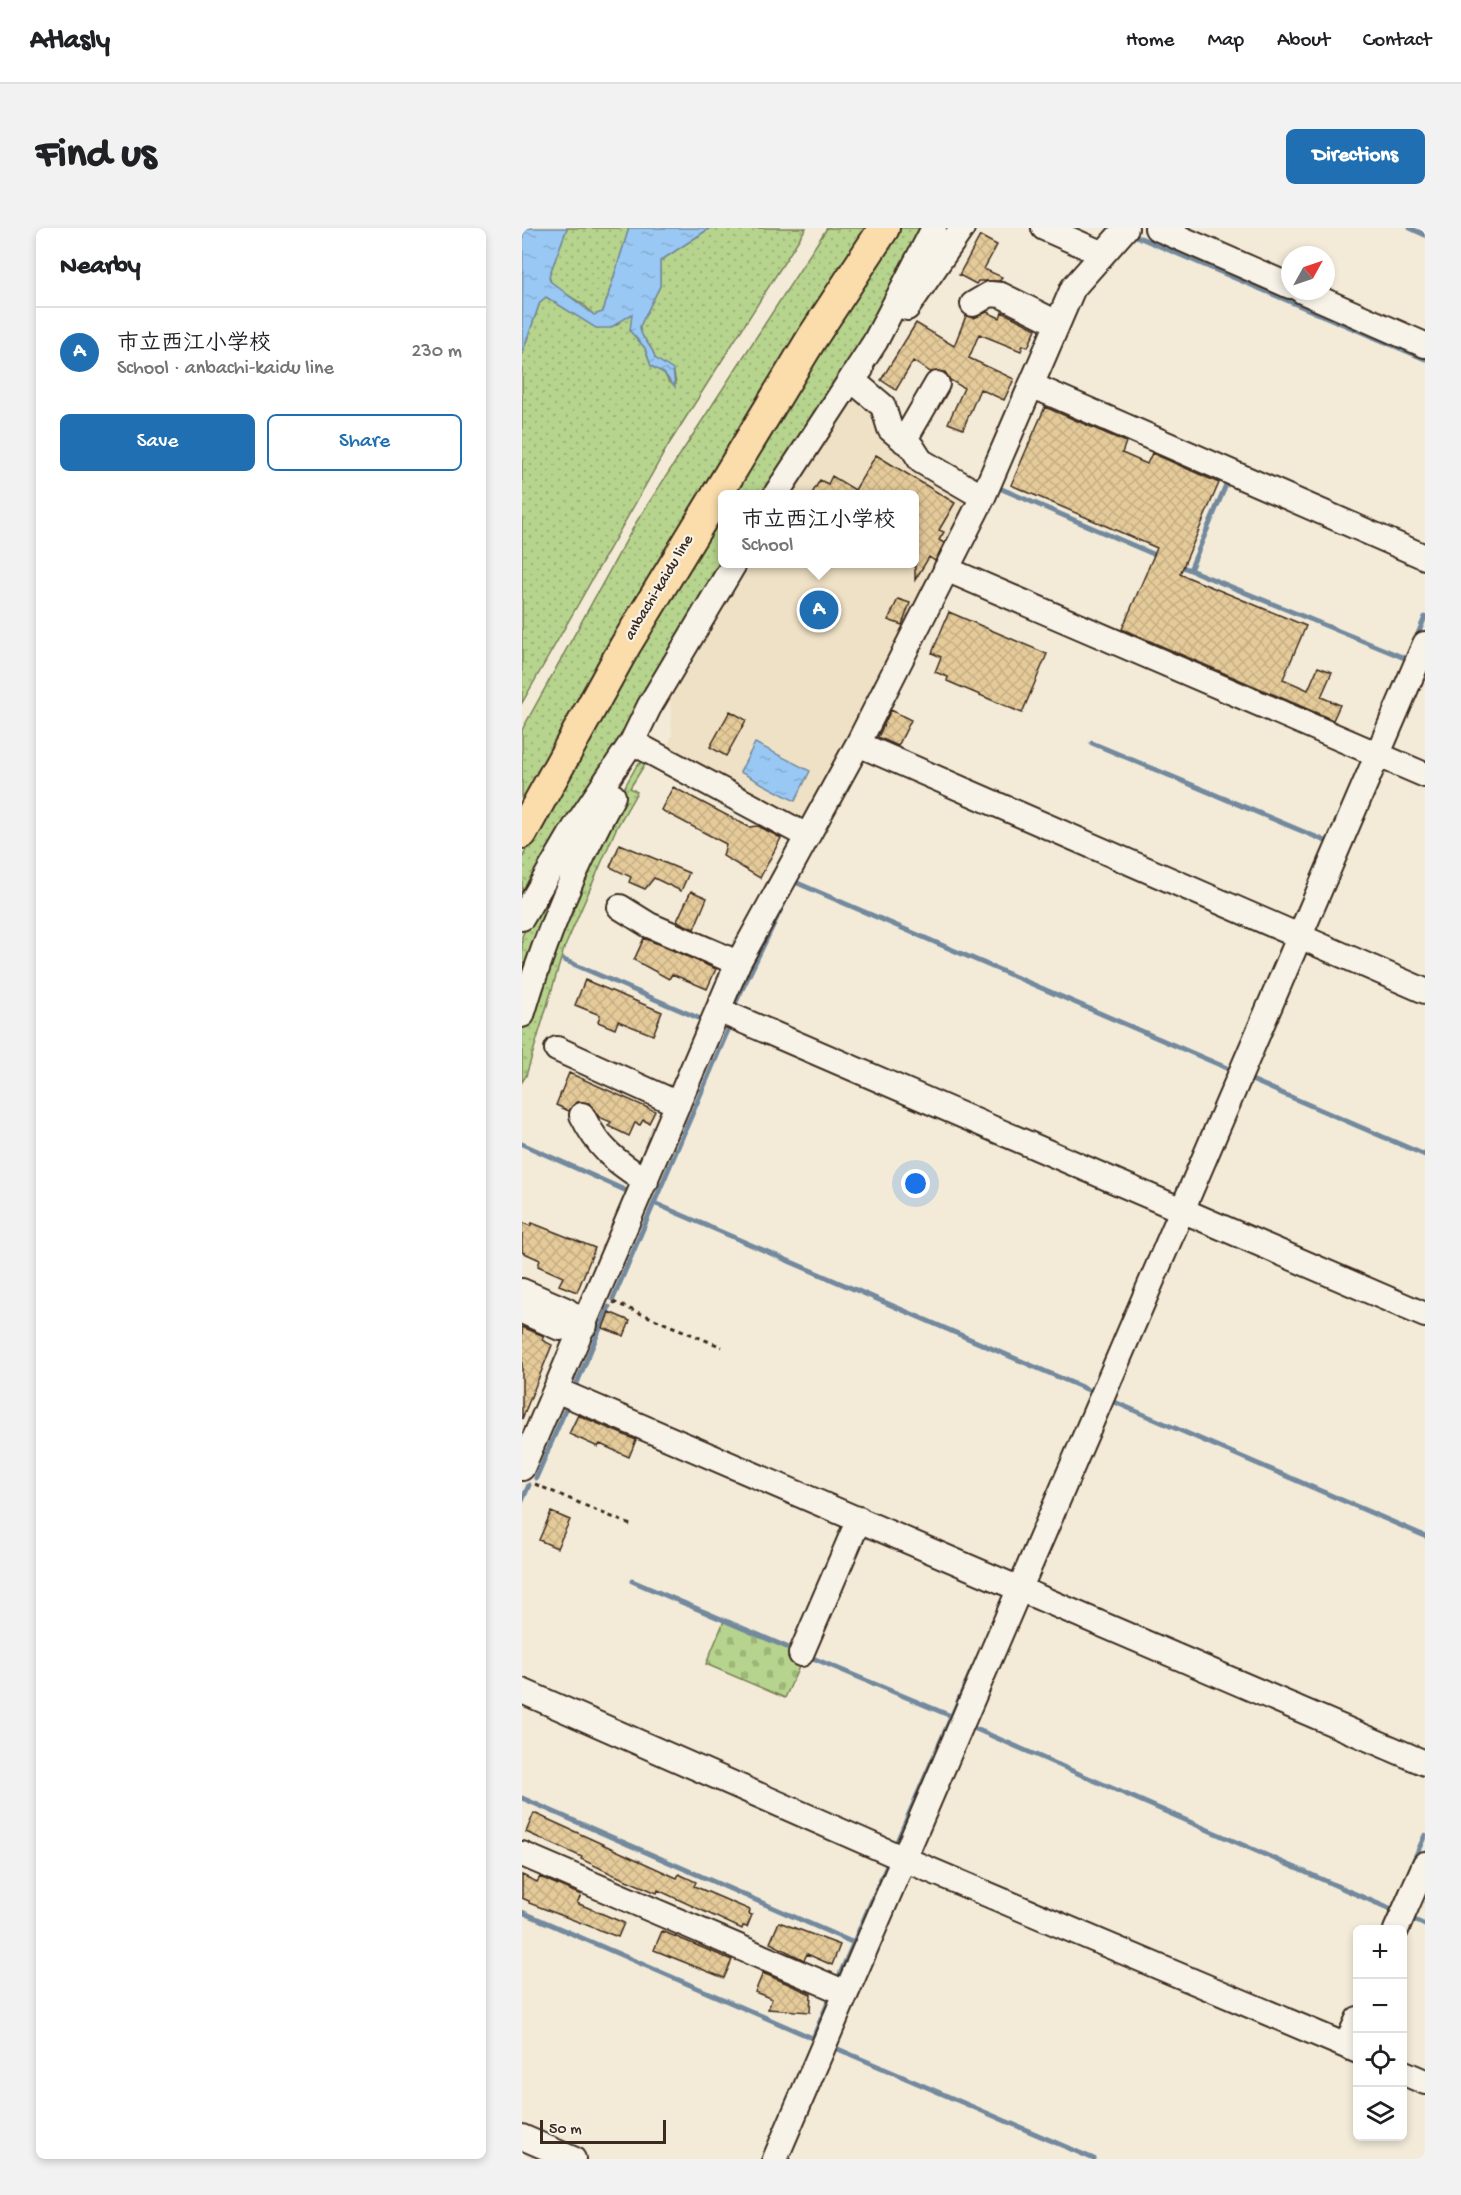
<!DOCTYPE html>
<html lang="en">
<head>
<meta charset="utf-8">
<style>
	body { margin:0; font-family:"Gochi Hand","Klee One",sans-serif; background:#f2f2f2; color:#202124 }
	.controls { position:absolute; right:18px; bottom:18px; display:grid; overflow:hidden; border-radius:9px; box-shadow:0 3px 9px #0003 }
	.controls button { width:54px; height:54px; display:grid; place-items:center; padding:0; border:0; border-bottom:2px solid #e0e0e0; background:#fff; color:#202124; font:30px sans-serif }
	.compass { position:absolute; left:759px; top:18px; width:54px; height:54px; border-radius:50%; background:#fff; box-shadow:0 3px 9px #0003; rotate:50deg }
	.scale { position:absolute; left:18px; bottom:15px; width:126px; box-sizing:border-box; padding-left:6px; border:3px solid #3b2a1e; border-top:0; font-size:16px; line-height:21px; white-space:nowrap; color:#3b2a1e; -webkit-text-stroke:4px #f7f3e8; paint-order:stroke }
	.you { position:absolute; left:394px; top:956px; width:21px; height:21px; margin:-15px; border:4px solid #fff; border-radius:50%; background:#1a73e8; box-shadow:0 0 0 9px #1a73e833 }
	.badge { display:grid; place-items:center; width:39px; height:39px; border-radius:50%; background:#1f6fb2; color:#fff; font-size:20px; font-weight:700 }
	.pin { position:absolute; translate:-50% -50%; border:3px solid #fff; box-shadow:0 2px 6px #0006 }
	.popup { position:absolute; left:196px; top:262px; width:201px; height:78px; box-sizing:border-box; display:grid; place-content:center; border-radius:9px; background:#fff; filter:drop-shadow(0 2px 4px #0005); font-size:20px; white-space:nowrap; color:#757577 }
	.popup b { font-size:22px; color:#202124 }
	.popup::after { content:''; position:absolute; left:50%; top:100%; margin-left:-12px; border:12px solid transparent; border-top-color:#fff }
	.list { margin:0; padding:0; list-style:none }
	h2 { display:flex; justify-content:space-between; align-items:center; height:78px; margin:0; padding:0 24px; font-size:26px }
	h2 small { font-size:20px; font-weight:400; color:#757577 }
	.list li { display:grid; grid-template-columns:39px 1fr auto; gap:18px; align-items:center; box-sizing:border-box; height:90px; padding:0 24px; border-top:2px solid #e0e0e0 }
	.list b { display:block; font-size:22px; white-space:nowrap }
	.list p { margin:0; font-size:20px; white-space:nowrap; color:#757577 }
	.list em { font-size:20px; font-style:normal; color:#757577 }
	.actions { display:flex; gap:12px; padding:18px 24px }
	.actions a { flex:1; padding:14px 0; border:2px solid #1f6fb2; border-radius:9px; text-align:center; font-size:21px; color:#1f6fb2 }
	.actions .main { background:#1f6fb2; color:#fff }
	.icon { flex:none; width:33px; height:33px; fill:none; stroke:currentColor; stroke-width:2; stroke-linecap:round; stroke-linejoin:round }
	.map { position:relative; flex:none; width:903px; height:1931px; overflow:hidden; border-radius:9px }
	header { display:flex; align-items:center; gap:36px; box-sizing:border-box; height:84px; padding:0 30px; background:#fff; border-bottom:2px solid #e0e0e0 }
	header strong { font-size:28px }
	nav { display:flex; gap:33px; margin-inline-start:auto; font-size:21px }
	.intro { display:flex; align-items:center; justify-content:space-between; box-sizing:border-box; height:144px; padding:0 36px }
	h1 { margin:0; font-size:42px }
	.button { padding:15px 27px; border-radius:9px; background:#1f6fb2; color:#fff; font-size:21px; font-weight:700 }
	main { display:flex; gap:36px; padding:0 36px }
	aside { flex:1; background:#fff; border-radius:9px; box-shadow:0 3px 9px #0003 }
	.map>svg:first-child { display:block }
	.built { fill:#efe1c5 }
	.grass { fill:url(#grass-dots); stroke:#787f56; stroke-width:1.5 }
	.cemetery { fill:url(#cemetery-stones); stroke:#787f56; stroke-width:1.5 }
	.water { fill:url(#water-ripples); stroke:#73899e; stroke-width:1.5 }
	.lines { fill:none; stroke-linecap:round; stroke-linejoin:round }
	.stream { stroke:#73899e; stroke-width:5 }
	.building { fill:url(#building-cross-hatch); stroke:#3b2a1e; stroke-width:1.5 }
	.minor-casing { stroke:#3b2a1e; stroke-width:28 }
	.major-casing { stroke:#3b2a1e; stroke-width:34 }
	.path { stroke:#3b2a1e; stroke-width:3; stroke-dasharray:4.5 4.5; stroke-linecap:butt }
	.minor { stroke:#f7f3e8; stroke-width:24 }
	.major { stroke:#faddab; stroke-width:30 }
	.labels { text-anchor:middle; dominant-baseline:central; stroke-width:4.5; stroke-linejoin:round; paint-order:stroke }
	.street-label { font-size:16px; fill:#3b2a1e; stroke:#f7f3e8 }
</style>
</head>
<body>
<header>
<strong>Atlasly</strong>
<nav><a>Home</a><a>Map</a><a>About</a><a>Contact</a></nav>
</header>
<div class="intro"><h1>Find us</h1><a class="button">Directions</a></div>
<main>
<aside>
<h2>Nearby<small></small></h2>
<ul class="list">
<li><span class="badge">A</span><div><b>市立西江小学校</b><p>School · anbachi-kaidu line</p></div><em>230 m</em></li>
</ul>
<div class="actions"><a class="main">Save</a><a>Share</a></div>
</aside>
<div class="map">
<svg width="903" height="1931" viewBox="0 0 903 1931">
	<defs>
		<pattern id="grass-dots" width="8" height="8" patternUnits="userSpaceOnUse" patternTransform="scale(1.5)"><rect width="8" height="8" fill="#b6d48d"/><path d="M2 2h.1M6 6h.1" fill="none" stroke="#9db679" stroke-width="1.8" stroke-linecap="round"/></pattern>
		<pattern id="cemetery-stones" width="16" height="16" patternUnits="userSpaceOnUse" patternTransform="scale(1.5)"><rect width="16" height="16" fill="#b6d48d"/><path d="M2 7V4a2 2 0 0 1 4 0v3zM10 15v-3a2 2 0 0 1 4 0v3z" fill="#9db679"/></pattern>
		<pattern id="water-ripples" width="26" height="14" patternUnits="userSpaceOnUse" patternTransform="scale(1.5)"><rect width="26" height="14" fill="#99c8f4"/><path d="M2 4q2-2 4 0t4 0M15 11q2-2 4 0t4 0" fill="none" stroke="#85acd1"/></pattern>
		<pattern id="building-cross-hatch" width="8" height="8" patternUnits="userSpaceOnUse" patternTransform="scale(1.5)"><rect width="8" height="8" fill="#e5cb9a"/><path d="M0 0l8 8M0 8l8-8" fill="none" stroke="#c5ae84"/></pattern>
	</defs>
	<rect width="100%" height="100%" fill="#f3ebd8"/>
	<filter id="ink" filterUnits="userSpaceOnUse"><feTurbulence type="fractalNoise" baseFrequency=".0167" numOctaves="2"/><feDisplacementMap in="SourceGraphic" scale="12" xChannelSelector="R" yChannelSelector="G"/><feConvolveMatrix kernelMatrix="1 2 1 2 8 2 1 2 1" color-interpolation-filters="sRGB"/></filter>
	<g filter="url(#ink)">
		<path class="built" d="M 333,160 L 449,276 L 284,588 L 268,589 L 145,519 L 150,507 L 148,471 L 229,336 L 393,336 L 393,266 L 270,266 Z"/>
		<path class="grass" d="M 45,0 L 107,0 L 81,84 L 72,87 L 62,77 L 30,57 L 27,48 Z
			M 188,0 L 284,0 L 147,216 L 0,475 L 0,126 L 18,74 L 24,69 L 75,100 L 95,97 L 101,90 L 111,86 L 108,103 L 123,120 L 129,138 L 142,145 L 147,154 L 154,156 L 152,145 L 133,130 C 131,117 117,110 118,98 L 138,58 L 138,33 Z
			M 305,0 L 348,0 L 0,581 L 0,502 L 115,293 Z
			M 377,0 L 408,0 L 350,111 L 247,266 L 204,266 Z
			M 201,272 L 201,336 L 206,336 L 0,677 L 0,631 L 12,603 Z
			M 126,531 L 108,560 L 115,564 L 94,601 L 42,721 L 4,848 L 0,854 C 0,838 0,820 0,804 C 19,709 68,620 115,537 Z
			M 52,611 L 0,771 L 0,709 L 11,680 Z"/>
		<path class="cemetery" d="M 202,1393 L 282,1428 L 263,1470 L 184,1436 Z"/>
		<path class="water" d="M 1,0 L 45,0 L 27,48 L 28,53 L 72,87 L 81,84 L 107,0 L 188,0 L 138,33 L 138,58 L 118,98 C 117,110 131,117 133,130 L 151,142 L 153,159 L 142,145 L 129,138 L 123,120 L 108,103 L 110,86 L 88,100 L 74,100 L 24,69 L 18,74 L 0,126 Z
			M 233,515 L 288,543 L 273,573 L 218,544 Z"/>
		<g class="lines">
			<path class="stream" d="M 888,0 L 903,7
				M 614,8 L 903,131
				M 475,259 L 636,328
				M 656,337 L 885,431
				M 668,342 L 706,252
				M 893,413 L 903,389
				M 570,515 L 806,614
				M 273,654 L 712,843
				M 42,732 L 181,792
				M 213,776 L 264,671
				M 725,850 L 903,927
				M 0,916 L 107,964
				M 132,975 L 571,1164
				M 91,1071 L 209,795
				M 52,1162 L 87,1079
				M 588,1172 L 903,1308
				M 14,1250 L 46,1176
				M 0,1273 L 7,1257
				M 110,1353 L 274,1423
				M 286,1428 L 429,1488
				M 447,1498 L 875,1684
				M 0,1570 L 332,1715
				M 373,1618 L 451,1439
				M 891,1634 L 903,1607
				M 0,1684 L 295,1812
				M 886,1689 L 903,1697
				M 315,1753 L 367,1633
				M 291,1810 L 308,1770
				M 309,1818 L 572,1931"/>
		</g>
		<path class="building" d="M 458,8 L 475,17 L 462,41 L 480,49 L 478,53 L 456,53 L 454,56 L 437,47 Z
			M 465,84 L 478,90 L 480,84 L 514,101 L 506,119 L 501,117 L 499,123 L 457,106 L 447,130 L 492,151 L 482,172 L 458,161 L 441,201 L 426,195 L 442,160 L 428,152 L 423,144 L 408,144 L 391,133 L 374,162 L 359,152 L 394,95 L 432,118 L 444,88 L 452,90 Z
			M 523,179 L 604,214 L 600,225 L 625,236 L 630,225 L 697,255 L 658,346 L 784,398 L 761,451 L 786,462 L 796,439 L 810,444 L 799,469 L 818,477 L 811,492 L 600,401 L 635,320 L 489,257 Z
			M 354,227 L 433,275 L 417,302 L 422,304 L 417,312 L 422,315 L 413,333 L 407,329 L 393,352 L 393,267 L 289,267 L 298,252 L 306,256 L 310,248 L 333,262 Z
			M 376,371 L 388,375 L 380,397 L 366,392 Z
			M 427,384 L 525,426 L 500,485 L 425,453 L 426,449 L 413,444 L 419,429 L 410,425 Z
			M 369,482 L 389,492 L 376,518 L 356,509 Z
			M 208,483 L 224,492 L 204,528 L 188,519 Z
			M 151,559 L 227,599 L 236,598 L 259,610 L 238,650 L 201,628 L 204,616 L 139,582 Z
			M 98,616 L 167,645 L 159,663 L 132,650 L 123,661 L 107,654 L 109,649 L 88,639 Z
			M 169,663 L 185,670 L 172,701 L 155,693 Z
			M 122,710 L 194,741 L 185,761 L 150,746 L 147,751 L 112,732 Z
			M 63,752 L 140,784 L 131,807 L 96,793 L 93,801 L 76,794 L 78,787 L 53,777 Z
			M 47,845 L 133,883 L 127,895 L 121,892 L 118,897 L 113,895 L 107,908 L 86,898 L 89,894 L 77,889 L 67,875 L 54,874 L 47,883 L 34,877 Z
			M 0,994 L 8,998 L 10,995 L 73,1020 L 55,1064 L 37,1057 L 41,1049 L 16,1038 L 18,1032 L 0,1024 Z
			M 87,1084 L 108,1093 L 102,1108 L 81,1100 Z
			M 0,1099 L 22,1108 L 20,1112 L 30,1117 L 0,1191 Z
			M 56,1187 L 114,1212 L 107,1229 L 78,1216 L 76,1219 L 47,1206 Z
			M 29,1284 L 48,1292 L 35,1320 L 17,1312 Z
			M 12,1585 L 155,1650 L 157,1646 L 174,1654 L 172,1658 L 228,1682 L 227,1686 L 230,1687 L 225,1699 L 221,1698 L 220,1701 L 136,1662 L 135,1665 L 90,1646 L 59,1631 L 60,1629 L 4,1604 Z
			M 0,1647 L 15,1654 L 18,1649 L 59,1667 L 55,1675 L 102,1695 L 96,1709 L 7,1675 L 7,1673 L 0,1670 Z
			M 257,1694 L 318,1717 L 310,1737 L 285,1726 L 282,1732 L 248,1715 Z
			M 140,1703 L 210,1732 L 202,1750 L 132,1722 Z
			M 241,1745 L 289,1766 L 288,1784 L 246,1781 L 250,1771 L 233,1764 Z"/>
		<g class="lines">
			<defs>
				<path id="minor" d="M 412,0 L 353,114 L 329,151 L 361,178 L 368,201 L 390,219 L 399,233 L 461,269
					M 522,0 L 581,26
					M 635,0 L 768,58
					M 780,63 L 903,117
					M 451,76 L 468,66 L 479,67 L 535,95
					M 385,80 L 440,0
					M 509,157 L 903,329
					M 382,213 L 415,156
					M 254,266 L 329,151 L 339,141
					M 424,341 L 903,547
					M 110,514 L 285,608
					M 336,516 L 903,763
					M 98,679 L 127,697 L 216,735
					M 0,690 L 52,601 L 110,514 L 127,479 L 212,336
					M 196,782 L 903,1087
					M 0,787 C 23,709 52,640 91,568
					M 35,821 L 156,876
					M 60,887 C 76,920 93,933 124,953
					M 0,1063 L 44,1082 L 63,1097
					M 0,1083 L 38,1100
					M 34,1162 L 903,1535
					M 0,1240 L 216,735 L 336,516 L 461,269 L 551,60 L 604,0
					M 279,1426 L 337,1291
					M 0,1463 L 382,1631 L 836,1823
					M 0,1626 L 324,1765
					M 874,1702 L 903,1636
					M 824,1818 L 836,1791
					M 880,1844 L 903,1854
					M 0,1909 L 51,1931
					M 253,1931 L 903,416"/>
				<path id="major" d="M 0,605 L 103,418 L 290,110 L 362,0"/>
			</defs>
			<use href="#minor" class="minor-casing"/>
			<use href="#major" class="major-casing"/>
			<path class="path" d="M 91,1074 L 200,1119
				M 13,1256 L 111,1298"/>
			<use href="#minor" class="minor"/>
			<use href="#major" class="major"/>
		</g>
	</g>
	<g class="labels">
		<g class="street-label">
			<text transform="translate(138 360) rotate(-59)">anbachi-kaidu line</text>
		</g>
	</g>
</svg>
<div class="controls">
<button>+</button>
<button>−</button>
<button><svg class="icon" aria-label="locate" viewBox="0 0 24 24"><circle cx="12" cy="12" r="6"/><path d="M12 2v4M12 18v4M2 12h4M18 12h4"/></svg></button>
<button><svg class="icon" aria-label="layers" viewBox="0 0 24 24"><path d="M12 4l9 5-9 5-9-5zM3 14l9 5 9-5"/></svg></button>
</div>
<svg class="compass" viewBox="-18 -18 36 36"><path d="M0-13l5 13h-10z" fill="#e53935"/><path d="M0 13l5-13h-10z" fill="#757577"/></svg>
<div class="scale">50 m</div>
<div class="you"></div>
<div class="pin badge" style="left:297px;top:382px">A</div>
<div class="popup"><b>市立西江小学校</b>School</div>
</div>
</main>
</body>
</html>
